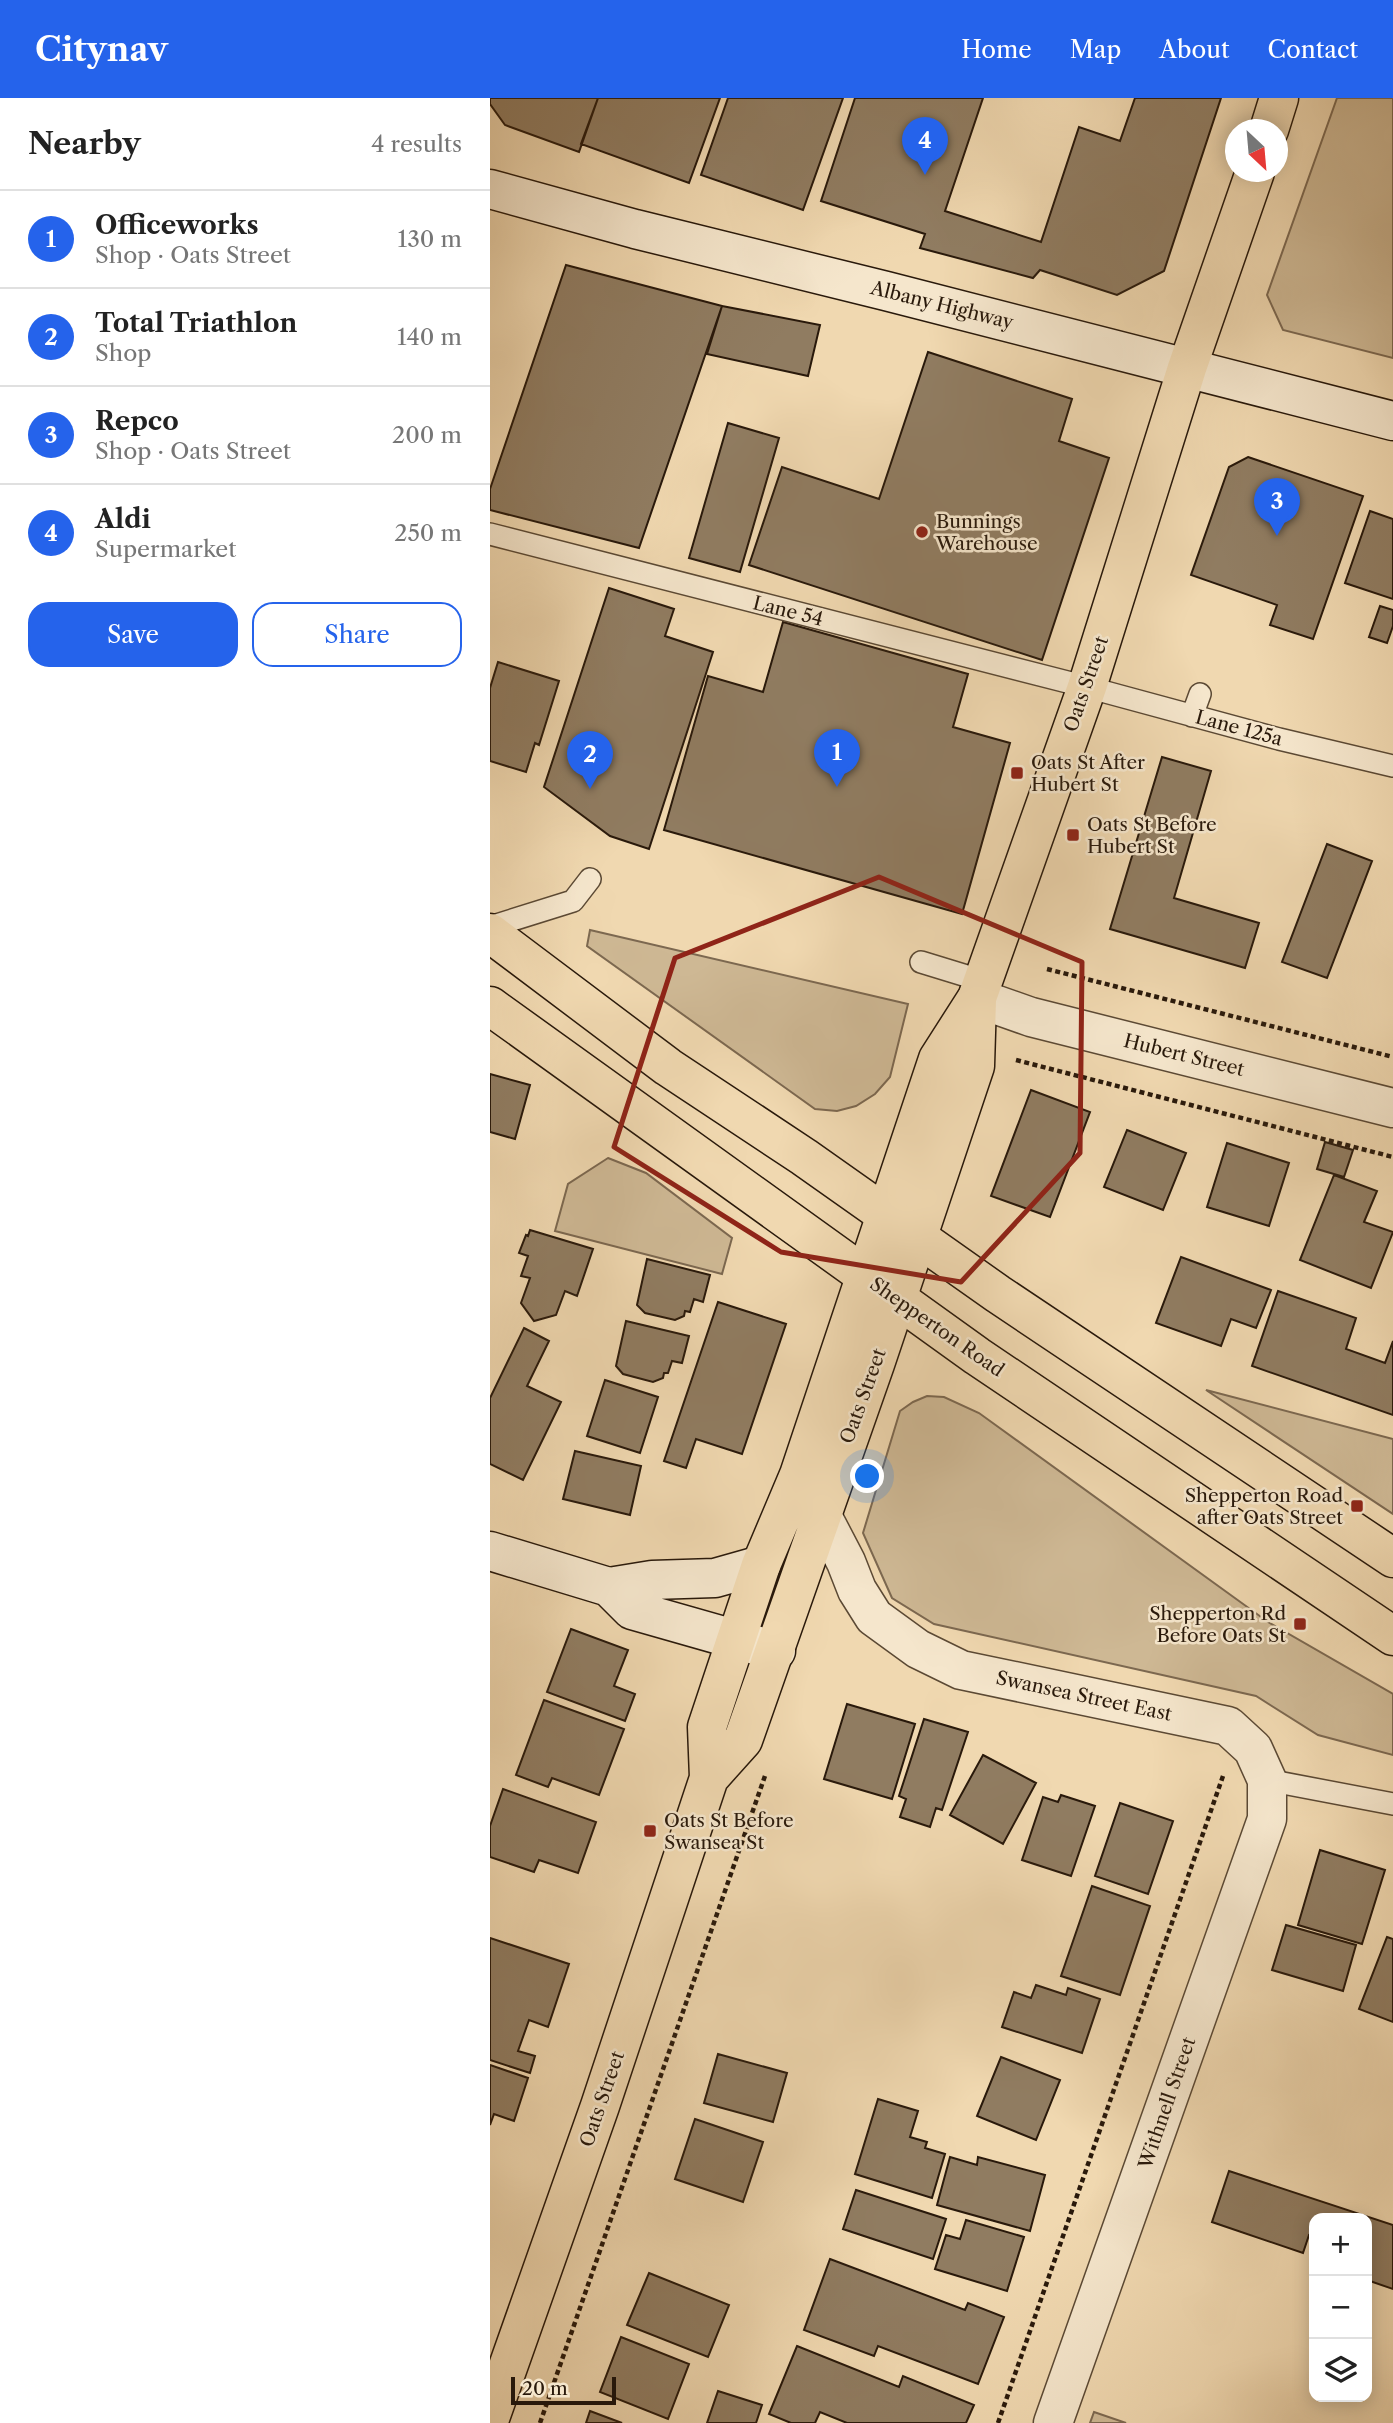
<!DOCTYPE html>
<html lang="en">
<head>
<meta charset="utf-8">
<style>
	body { margin:0; font-family:"Libre Caslon Text",serif; background:#f2f2f2; color:#222 }
	.controls { position:absolute; right:21px; bottom:21px; display:grid; overflow:hidden; border-radius:14px; box-shadow:0 4px 18px #0003 }
	.controls button { width:63px; height:63px; display:grid; place-items:center; padding:0; border:0; border-bottom:2px solid #e0e0e0; background:#fff; color:#222; font:35px sans-serif }
	.compass { position:absolute; left:735px; top:21px; width:63px; height:63px; border-radius:50%; background:#fff; box-shadow:0 4px 18px #0003; rotate:154deg }
	.scale { position:absolute; left:21px; bottom:18px; width:105px; box-sizing:border-box; padding-left:7px; border:4px solid #29190b; border-top:0; font-size:19px; line-height:24px; white-space:nowrap; color:#29190b; -webkit-text-stroke:5px #f5e6cc; paint-order:stroke }
	.you { position:absolute; left:378px; top:1379px; width:24px; height:24px; margin:-18px; border:5px solid #fff; border-radius:50%; background:#1a73e8; box-shadow:0 0 0 10px #1a73e833 }
	.badge { display:grid; place-items:center; width:46px; height:46px; border-radius:50%; background:#2563eb; color:#fff; font-size:23px; font-weight:700 }
	.pin { position:absolute; translate:-50% -58px; filter:drop-shadow(0 2px 4px #0008) }
	.pin::after { content:''; position:absolute; top:37px; width:24px; height:21px; background:inherit; clip-path:polygon(0 0,100% 0,50% 100%) }
	.list { margin:0; padding:0; list-style:none }
	h2 { display:flex; justify-content:space-between; align-items:center; height:91px; margin:0; padding:0 28px; font-size:30px }
	h2 small { font-size:23px; font-weight:400; color:#767676 }
	.list li { display:grid; grid-template-columns:46px 1fr auto; gap:21px; align-items:center; box-sizing:border-box; height:98px; padding:0 28px; border-top:2px solid #e0e0e0 }
	.list b { display:block; font-size:26px; white-space:nowrap }
	.list p { margin:0; font-size:23px; white-space:nowrap; color:#767676 }
	.list em { font-size:23px; font-style:normal; color:#767676 }
	.actions { display:flex; gap:14px; padding:21px 28px }
	.actions a { flex:1; padding:16px 0; border:2px solid #2563eb; border-radius:21px; text-align:center; font-size:24px; color:#2563eb }
	.actions .main { background:#2563eb; color:#fff }
	.icon { flex:none; width:38px; height:38px; fill:none; stroke:currentColor; stroke-width:2; stroke-linecap:round; stroke-linejoin:round }
	.map { position:relative; flex:none; width:903px; height:2325px; overflow:hidden }
	header { display:flex; align-items:center; gap:42px; box-sizing:border-box; height:98px; padding:0 35px; background:#2563eb; color:#fff }
	header strong { font-size:33px }
	nav { display:flex; gap:38px; margin-inline-start:auto; font-size:24px }
	main { display:flex }
	aside { flex:1; background:#fff }
	.map>svg:first-child { display:block }
	.green { fill:#ceb894; stroke:#7c6850; stroke-width:2 }
	.building { fill:#907c61; stroke:#29190b; stroke-width:2 }
	.lines { fill:none; stroke-linecap:round; stroke-linejoin:round }
	.lane-casing { stroke:#5b4934; stroke-width:24 }
	.street-casing { stroke:#5b4934; stroke-width:41 }
	.secondary-casing { stroke:#29190b; stroke-width:41 }
	.primary-casing { stroke:#29190b; stroke-width:41 }
	.highway-casing { stroke:#29190b; stroke-width:41 }
	.path { stroke:#29190b; stroke-width:4.5; stroke-dasharray:5 3.5; stroke-linecap:butt }
	.lane { stroke:#f5e6cc; stroke-width:21 }
	.street { stroke:#f5e6cc; stroke-width:38 }
	.secondary { stroke:#f5e6cc; stroke-width:38 }
	.primary { stroke:#f0d8b0; stroke-width:38 }
	.highway { stroke:#f0d8b0; stroke-width:38 }
	.marked { fill:none; stroke:#8f2418; stroke-width:5; stroke-linejoin:round }
	.poi-dot { fill:#8f2418; stroke:#f5e6cc; stroke-width:2.5 }
	.labels { text-anchor:middle; dominant-baseline:central; stroke-width:5; stroke-linejoin:round; paint-order:stroke }
	.street-label { font-size:19px; fill:#29190b; stroke:#f5e6cc }
	.poi-label { font-size:19px; fill:#29190b; stroke:#f5e6cc; text-anchor:start }
</style>
</head>
<body>
<header>
<strong>Citynav</strong>
<nav><a>Home</a><a>Map</a><a>About</a><a>Contact</a></nav>
</header>
<main>
<aside>
<h2>Nearby<small>4 results</small></h2>
<ul class="list">
<li><span class="badge">1</span><div><b>Officeworks</b><p>Shop · Oats Street</p></div><em>130 m</em></li>
<li><span class="badge">2</span><div><b>Total Triathlon</b><p>Shop</p></div><em>140 m</em></li>
<li><span class="badge">3</span><div><b>Repco</b><p>Shop · Oats Street</p></div><em>200 m</em></li>
<li><span class="badge">4</span><div><b>Aldi</b><p>Supermarket</p></div><em>250 m</em></li>
</ul>
<div class="actions"><a class="main">Save</a><a>Share</a></div>
</aside>
<div class="map">
<svg width="903" height="2325" viewBox="0 0 903 2325">
	<rect width="100%" height="100%" fill="#f0d8b0"/>
	<filter id="stains"><feTurbulence type="fractalNoise" baseFrequency=".00286" numOctaves="4"/><feColorMatrix values="0 0 0 0 .2 0 0 0 0 .09 0 0 0 0 .02 0 0 0 .5 -.17"/></filter>
	<radialGradient id="worn" r=".72"><stop offset=".6" stop-color="#630" stop-opacity="0"/><stop offset="1" stop-color="#630" stop-opacity=".3"/></radialGradient>
	<path class="green" d="M 847,0 L 903,0 L 903,260 L 793,232 L 777,197 Z
		M 100,832 L 418,906 L 400,979 L 385,996 L 366,1008 L 347,1013 L 325,1011 L 97,848 Z
		M 118,1060 L 156,1075 L 242,1140 L 232,1176 L 65,1133 L 78,1086 Z
		M 716,1292 L 903,1341 L 903,1416 Z
		M 437,1298 L 454,1299 L 489,1315 L 778,1524 L 903,1596 L 903,1657 L 828,1637 L 766,1598 L 444,1526 L 402,1500 L 373,1435 L 410,1313 L 423,1304 Z
		M 604,2314 L 636,2325 L 600,2325 Z"/>
	<path class="building" d="M 0,0 L 108,0 L 89,54 L 15,27 L 0,6 Z
		M 108,0 L 230,0 L 199,85 L 91,46 Z
		M 238,0 L 353,0 L 313,112 L 211,77 Z
		M 365,0 L 493,0 L 455,113 L 551,144 L 589,29 L 630,43 L 645,0 L 731,0 L 674,173 L 627,197 L 550,172 L 543,180 L 430,150 L 435,136 L 331,103 Z
		M 76,167 L 232,208 L 149,450 L 0,412 L 0,391 Z
		M 232,208 L 330,227 L 318,278 L 217,256 Z
		M 438,254 L 582,301 L 569,343 L 619,360 L 552,562 L 259,467 L 292,369 L 389,401 Z
		M 238,325 L 289,340 L 250,474 L 199,460 Z
		M 758,359 L 873,398 L 823,541 L 780,527 L 787,507 L 701,477 L 739,369 Z
		M 880,413 L 903,421 L 903,501 L 855,485 Z
		M 119,490 L 184,511 L 175,538 L 223,554 L 159,751 L 120,738 L 54,689 Z
		M 890,508 L 903,512 L 903,528 L 897,545 L 879,539 Z
		M 293,524 L 478,576 L 463,629 L 520,645 L 472,816 L 174,732 L 218,578 L 273,594 Z
		M 8,564 L 69,583 L 49,647 L 45,645 L 36,674 L 0,663 L 0,590 Z
		M 672,659 L 721,673 L 684,800 L 769,825 L 755,870 L 620,831 Z
		M 837,746 L 882,763 L 837,880 L 792,864 Z
		M 0,976 L 40,987 L 25,1041 L 0,1034 Z
		M 541,992 L 600,1014 L 560,1119 L 501,1098 Z
		M 637,1032 L 696,1055 L 673,1112 L 614,1089 Z
		M 835,1044 L 863,1052 L 854,1079 L 827,1071 Z
		M 737,1045 L 799,1065 L 779,1128 L 717,1109 Z
		M 844,1077 L 887,1093 L 874,1124 L 903,1134 L 881,1190 L 810,1162 Z
		M 40,1132 L 103,1151 L 87,1198 L 75,1193 L 66,1217 L 44,1223 L 31,1205 L 40,1180 L 31,1178 L 38,1158 L 29,1155 L 36,1137 L 38,1138 Z
		M 691,1159 L 781,1192 L 766,1230 L 741,1221 L 731,1248 L 666,1225 Z
		M 157,1161 L 220,1177 L 213,1204 L 204,1201 L 200,1214 L 195,1213 L 194,1218 L 185,1222 L 155,1215 L 147,1207 Z
		M 788,1193 L 866,1220 L 856,1251 L 895,1265 L 903,1243 L 903,1317 L 762,1268 Z
		M 228,1204 L 296,1226 L 252,1356 L 206,1341 L 196,1370 L 174,1363 Z
		M 136,1223 L 199,1238 L 192,1265 L 182,1263 L 178,1275 L 174,1275 L 173,1280 L 163,1284 L 133,1276 L 126,1268 Z
		M 34,1230 L 59,1243 L 37,1288 L 71,1304 L 33,1382 L 0,1366 L 0,1300 Z
		M 115,1282 L 168,1299 L 150,1355 L 97,1338 Z
		M 85,1353 L 151,1368 L 140,1417 L 73,1401 Z
		M 81,1531 L 138,1552 L 124,1588 L 145,1596 L 135,1623 L 57,1594 Z
		M 54,1602 L 134,1631 L 109,1697 L 62,1680 L 58,1689 L 26,1677 Z
		M 357,1606 L 425,1626 L 402,1701 L 334,1681 Z
		M 434,1621 L 478,1634 L 452,1712 L 446,1710 L 440,1729 L 410,1719 L 416,1701 L 409,1698 Z
		M 493,1657 L 546,1685 L 513,1746 L 460,1717 Z
		M 13,1691 L 106,1724 L 88,1775 L 49,1762 L 44,1774 L 0,1759 L 0,1728 Z
		M 571,1697 L 605,1708 L 581,1778 L 532,1762 L 553,1699 L 568,1704 Z
		M 630,1705 L 683,1723 L 658,1796 L 605,1778 Z
		M 830,1752 L 895,1772 L 872,1846 L 808,1827 Z
		M 602,1788 L 660,1808 L 630,1897 L 571,1878 Z
		M 796,1827 L 866,1847 L 853,1893 L 782,1872 Z
		M 897,1839 L 903,1841 L 903,1924 L 869,1911 Z
		M 0,1840 L 79,1866 L 58,1929 L 39,1922 L 28,1953 L 45,1958 L 40,1975 L 0,1962 Z
		M 546,1887 L 576,1897 L 578,1890 L 610,1901 L 592,1955 L 512,1929 L 524,1894 L 541,1900 Z
		M 228,1956 L 297,1975 L 283,2024 L 214,2005 Z
		M 511,1959 L 570,1982 L 546,2042 L 487,2018 Z
		M 0,1967 L 38,1980 L 24,2023 L 4,2016 L 0,2027 Z
		M 388,2001 L 428,2013 L 420,2039 L 437,2044 L 435,2050 L 455,2056 L 442,2100 L 365,2076 Z
		M 205,2021 L 273,2044 L 253,2104 L 185,2081 Z
		M 460,2059 L 487,2067 L 488,2059 L 555,2077 L 540,2133 L 447,2107 Z
		M 739,2073 L 903,2127 L 903,2191 L 877,2182 L 877,2120 L 824,2120 L 824,2139 L 819,2137 L 813,2155 L 722,2124 Z
		M 366,2092 L 456,2121 L 443,2161 L 353,2131 Z
		M 476,2122 L 534,2139 L 517,2193 L 445,2171 L 456,2137 L 470,2141 Z
		M 340,2161 L 475,2212 L 478,2205 L 514,2219 L 488,2286 L 388,2248 L 384,2258 L 314,2232 Z
		M 159,2175 L 239,2207 L 218,2259 L 137,2227 Z
		M 131,2239 L 199,2266 L 178,2321 L 110,2294 Z
		M 307,2248 L 409,2289 L 413,2278 L 484,2307 L 476,2325 L 357,2325 L 330,2314 L 325,2325 L 301,2325 L 279,2316 Z
		M 228,2293 L 272,2307 L 266,2325 L 217,2325 Z
		M 100,2313 L 132,2325 L 96,2325 Z"/>
	<g class="lines">
		<defs>
			<path id="lane" d="M 0,436 L 597,589 L 789,641 L 903,668
				M 702,618 L 710,596
				M 0,829 L 83,803 L 100,781
				M 431,864 L 493,883
				M 777,1682 L 903,1706"/>
			<path id="street" d="M 487,900 L 541,919 L 903,1010
				M 331,1416 L 356,1464 L 367,1492 L 384,1519 L 428,1551 L 471,1572 L 738,1628 L 763,1651 L 777,1682 L 777,1721 L 563,2325"/>
			<path id="secondary" d="M 0,91 L 145,131 L 396,193 L 903,323
				M 0,1453 L 119,1489 L 162,1482 L 225,1480 L 271,1467
				M 119,1489 L 142,1512 L 286,1553"/>
			<path id="primary" d="M 779,32 L 789,0
				M 219,1680 L 253,1642 L 385,1266 L 485,968 L 487,902
				M 0,2320 L 110,2008 L 219,1680 L 217,1629 L 271,1467 L 309,1377 L 448,961 L 487,900 L 597,589 L 697,270 L 765,74"/>
			<path id="highway" d="M 0,835 L 178,969 L 314,1059 L 508,1196 L 903,1460
				M 0,908 L 487,1258 L 903,1538"/>
		</defs>
		<use href="#lane" class="lane-casing"/>
		<use href="#street" class="street-casing"/>
		<use href="#secondary" class="secondary-casing"/>
		<use href="#primary" class="primary-casing"/>
		<use href="#highway" class="highway-casing"/>
		<path class="path" d="M 557,871 L 903,959
			M 526,962 L 903,1059
			M 50,2325 L 276,1675
			M 508,2325 L 733,1678"/>
		<use href="#lane" class="lane"/>
		<use href="#street" class="street"/>
		<use href="#secondary" class="secondary"/>
		<use href="#primary" class="primary"/>
		<use href="#highway" class="highway"/>
	</g>
	<path class="marked" d="M 389,779 L 592,864 L 590,1055 L 471,1184 L 291,1154 L 124,1049 L 185,860 Z"/>
	<g class="poi-dot">
		<circle cx="432" cy="434" r="7"/>
		<rect x="520" y="668" width="14" height="14" rx="3.5"/>
		<rect x="576" y="730" width="14" height="14" rx="3.5"/>
		<rect x="860" y="1401" width="14" height="14" rx="3.5"/>
		<rect x="803" y="1519" width="14" height="14" rx="3.5"/>
		<rect x="153" y="1726" width="14" height="14" rx="3.5"/>
	</g>
	<g class="labels">
		<g class="street-label">
			<text transform="translate(452 207) rotate(14)">Albany Highway</text>
			<text transform="translate(298 513) rotate(14)">Lane 54</text>
			<text transform="translate(596 586) rotate(-71)">Oats Street</text>
			<text transform="translate(749 630) rotate(15)">Lane 125a</text>
			<text transform="translate(694 957) rotate(14)">Hubert Street</text>
			<text transform="translate(447 1229) rotate(35)">Shepperton Road</text>
			<text transform="translate(373 1298) rotate(-70)">Oats Street</text>
			<text transform="translate(594 1598) rotate(12)">Swansea Street East</text>
			<text transform="translate(112 2001) rotate(-71)">Oats Street</text>
			<text transform="translate(677 2005) rotate(-71)">Withnell Street</text>
		</g>
		<g class="poi-label">
			<text x="446" y="423">Bunnings<tspan x="446" dy="22">Warehouse</tspan></text>
			<text x="541" y="664">Oats St After<tspan x="541" dy="22">Hubert St</tspan></text>
			<text x="597" y="726">Oats St Before<tspan x="597" dy="22">Hubert St</tspan></text>
			<text x="853" y="1397" text-anchor="end">Shepperton Road<tspan x="853" dy="22">after Oats Street</tspan></text>
			<text x="796" y="1515" text-anchor="end">Shepperton Rd<tspan x="796" dy="22">Before Oats St</tspan></text>
			<text x="174" y="1722">Oats St Before<tspan x="174" dy="22">Swansea St</tspan></text>
		</g>
	</g>
	<rect width="100%" height="100%" filter="url(#stains)"/>
	<rect width="100%" height="100%" fill="url(#worn)"/>
</svg>
<div class="controls">
<button>+</button>
<button>−</button>
<button><svg class="icon" aria-label="layers" viewBox="0 0 24 24"><path d="M12 4l9 5-9 5-9-5zM3 14l9 5 9-5"/></svg></button>
</div>
<svg class="compass" viewBox="-18 -18 36 36"><path d="M0-13l5 13h-10z" fill="#e53935"/><path d="M0 13l5-13h-10z" fill="#767676"/></svg>
<div class="scale">20 m</div>
<div class="you"></div>
<div class="pin badge" style="left:347px;top:689px">1</div>
<div class="pin badge" style="left:100px;top:691px">2</div>
<div class="pin badge" style="left:787px;top:438px">3</div>
<div class="pin badge" style="left:435px;top:77px">4</div>
</div>
</main>
</body>
</html>
